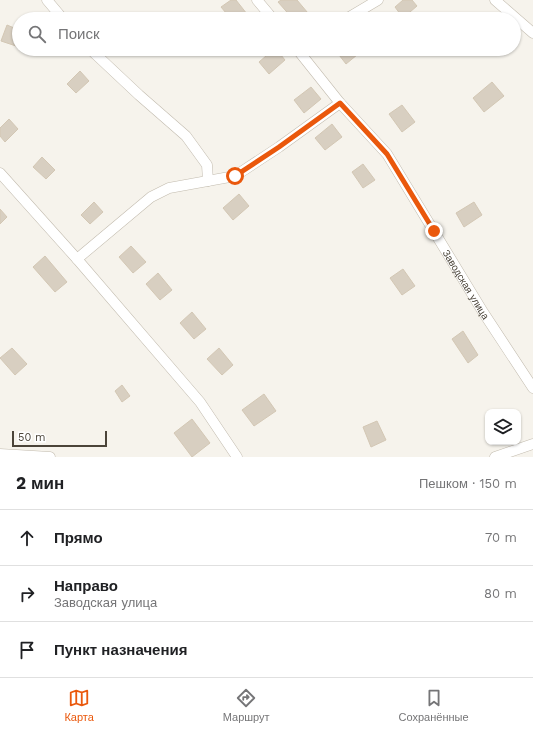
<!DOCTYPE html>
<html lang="ru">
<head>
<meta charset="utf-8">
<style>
	body { margin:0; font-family:"Work Sans",sans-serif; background:#f6f6f6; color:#202124 }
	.controls { position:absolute; right:12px; bottom:12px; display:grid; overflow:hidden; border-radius:8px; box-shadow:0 1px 3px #0004 }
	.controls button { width:36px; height:36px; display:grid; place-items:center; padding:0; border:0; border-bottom:1px solid #e0e0e0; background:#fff; color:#202124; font:20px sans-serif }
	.scale { position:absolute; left:12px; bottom:10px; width:95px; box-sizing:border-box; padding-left:4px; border:2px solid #4b4439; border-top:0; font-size:11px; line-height:14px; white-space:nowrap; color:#4b4439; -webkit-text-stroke:3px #fff; paint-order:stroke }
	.stop { position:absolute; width:12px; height:12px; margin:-9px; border:3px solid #ea580c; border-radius:50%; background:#fff }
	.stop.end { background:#ea580c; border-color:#fff; box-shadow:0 1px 4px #0008 }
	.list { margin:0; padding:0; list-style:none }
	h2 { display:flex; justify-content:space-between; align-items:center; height:52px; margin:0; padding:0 16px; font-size:17px }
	h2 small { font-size:13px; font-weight:400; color:#757577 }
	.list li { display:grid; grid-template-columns:26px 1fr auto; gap:12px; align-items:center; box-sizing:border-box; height:56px; padding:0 16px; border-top:1px solid #e0e0e0 }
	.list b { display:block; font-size:15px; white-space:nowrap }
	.list p { margin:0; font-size:13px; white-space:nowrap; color:#757577 }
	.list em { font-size:13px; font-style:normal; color:#757577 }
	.icon { flex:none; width:22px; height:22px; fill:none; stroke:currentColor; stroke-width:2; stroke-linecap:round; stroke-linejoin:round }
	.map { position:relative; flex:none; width:533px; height:457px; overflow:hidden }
	.search { position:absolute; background:#fff; box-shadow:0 1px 3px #0004; left:12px; right:12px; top:12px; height:44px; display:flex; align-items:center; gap:10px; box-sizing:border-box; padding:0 14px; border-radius:22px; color:#757577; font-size:15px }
	.sheet { height:220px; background:#fff }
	nav { display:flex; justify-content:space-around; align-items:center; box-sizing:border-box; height:56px; border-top:1px solid #e0e0e0; background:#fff; font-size:11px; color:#757577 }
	nav a { display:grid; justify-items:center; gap:2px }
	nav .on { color:#ea580c }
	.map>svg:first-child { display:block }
	.building { fill:#d8cfc1; stroke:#d3c7b4 }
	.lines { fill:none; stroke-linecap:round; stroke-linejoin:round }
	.street-casing { stroke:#c2bbae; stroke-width:11 }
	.street { stroke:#fff; stroke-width:10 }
	.route { stroke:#ea580c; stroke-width:5 }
	.labels { text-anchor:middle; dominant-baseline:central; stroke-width:3.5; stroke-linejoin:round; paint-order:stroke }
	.street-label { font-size:10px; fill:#4b4439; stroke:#fff }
</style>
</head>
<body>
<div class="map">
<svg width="533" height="457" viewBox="0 0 533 457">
	<rect width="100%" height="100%" fill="#f6f3ec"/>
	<path class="building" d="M 231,0 L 236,0 L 247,14 L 241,19 L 231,19 L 221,7 Z
		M 281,0 L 297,0 L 313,19 L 293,19 L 278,2 Z
		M 403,0 L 412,0 L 417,6 L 403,18 L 395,7 Z
		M 7,25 L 19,30 L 19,47 L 1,41 Z
		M 274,49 L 276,49 L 285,60 L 269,74 L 259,62 Z
		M 339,49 L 362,49 L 363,50 L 346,64 L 336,51 Z
		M 80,71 L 89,81 L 76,93 L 67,84 Z
		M 492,82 L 504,96 L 484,112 L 473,98 Z
		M 311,87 L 321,99 L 304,113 L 294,100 Z
		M 402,105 L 415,122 L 402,132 L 389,114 Z
		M 9,119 L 18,129 L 5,142 L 0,136 L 0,128 Z
		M 332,124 L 342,137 L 325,150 L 315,138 Z
		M 42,157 L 55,170 L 46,179 L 33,167 Z
		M 363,164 L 375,180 L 363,188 L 352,172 Z
		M 239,194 L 249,206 L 233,220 L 223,208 Z
		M 94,202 L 103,212 L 90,224 L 81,215 Z
		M 474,202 L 482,215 L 464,227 L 456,213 Z
		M 0,209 L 7,217 L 0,224 Z
		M 131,246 L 146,262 L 133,273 L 119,257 Z
		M 45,256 L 67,282 L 55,292 L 33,267 Z
		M 403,269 L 415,286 L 402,295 L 390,278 Z
		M 158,273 L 172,290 L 160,300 L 146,284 Z
		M 192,312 L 206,329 L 194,339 L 180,323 Z
		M 463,331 L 478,355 L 468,363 L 452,339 Z
		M 12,348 L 27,364 L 15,375 L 0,358 Z
		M 219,348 L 233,365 L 222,375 L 207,359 Z
		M 122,385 L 130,396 L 122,402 L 115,391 Z
		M 264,394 L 276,411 L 254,426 L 242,410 Z
		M 192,419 L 210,443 L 192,457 L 174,433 Z
		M 377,421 L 386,440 L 371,447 L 363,427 Z"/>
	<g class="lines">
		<defs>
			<g id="street">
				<path d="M 47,0 L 63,19"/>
				<path d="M 257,0 L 273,19"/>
				<path d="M 495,0 L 533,33"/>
				<path d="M 346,19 L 378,0"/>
				<path d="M 90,49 L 139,95 L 186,136 L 207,165 L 208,181"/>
				<path id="s1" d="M 297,49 L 340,103 L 387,154 L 483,312 L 533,388"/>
				<path d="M 0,173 L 77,259 L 200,402 L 237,457"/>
				<path d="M 77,259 L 151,197 L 169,188 L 235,176 L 279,147 L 340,103"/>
				<path d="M 0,454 L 50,457"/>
				<path d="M 495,457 L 533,444"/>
			</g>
		</defs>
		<use href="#street" class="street-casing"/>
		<use href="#street" class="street"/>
	</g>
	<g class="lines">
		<path class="route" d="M 235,176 L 279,147 L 340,103 L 387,154 L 434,231"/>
	</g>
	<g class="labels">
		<g class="street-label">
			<text stroke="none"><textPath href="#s1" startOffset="291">Заводская улица</textPath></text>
		</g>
	</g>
</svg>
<div class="controls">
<button><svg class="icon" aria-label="layers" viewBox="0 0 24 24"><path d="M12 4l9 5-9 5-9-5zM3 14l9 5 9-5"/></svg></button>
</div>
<div class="scale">50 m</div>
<div class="stop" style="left:235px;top:176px"></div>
<div class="stop end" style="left:434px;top:231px"></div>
<div class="search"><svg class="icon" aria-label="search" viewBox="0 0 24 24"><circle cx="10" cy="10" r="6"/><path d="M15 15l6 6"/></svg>Поиск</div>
</div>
<section class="sheet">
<h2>2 мин<small>Пешком · 150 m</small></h2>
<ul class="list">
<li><svg class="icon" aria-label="ahead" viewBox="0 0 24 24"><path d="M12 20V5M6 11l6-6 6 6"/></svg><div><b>Прямо</b></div><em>70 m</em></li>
<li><svg class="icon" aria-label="right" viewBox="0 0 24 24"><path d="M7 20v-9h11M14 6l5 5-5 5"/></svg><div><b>Направо</b><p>Заводская улица</p></div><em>80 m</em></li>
<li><svg class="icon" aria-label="arrive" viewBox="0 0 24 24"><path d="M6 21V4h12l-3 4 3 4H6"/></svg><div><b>Пункт назначения</b></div></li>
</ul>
</section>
<nav>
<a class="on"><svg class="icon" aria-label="map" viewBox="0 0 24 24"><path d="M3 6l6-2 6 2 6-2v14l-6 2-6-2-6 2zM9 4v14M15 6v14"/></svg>Карта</a>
<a><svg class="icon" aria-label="directions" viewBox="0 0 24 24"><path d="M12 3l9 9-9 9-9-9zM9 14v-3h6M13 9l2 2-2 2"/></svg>Маршрут</a>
<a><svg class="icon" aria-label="saved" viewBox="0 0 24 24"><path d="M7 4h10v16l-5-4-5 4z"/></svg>Сохранённые</a>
</nav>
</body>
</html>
